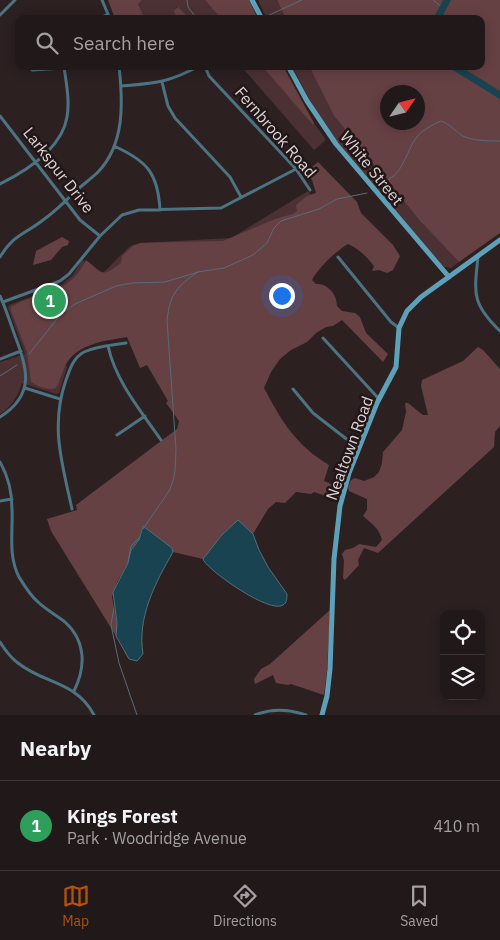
<!DOCTYPE html>
<html lang="en">
<head>
<meta charset="utf-8">
<style>
	body { margin:0; font-family:"IBM Plex Sans",sans-serif; background:#2d2526; color:#f1f3f6 }
	.controls { position:absolute; right:15px; bottom:15px; display:grid; overflow:hidden; border-radius:10px; box-shadow:0 2px 12px #0003 }
	.controls button { width:45px; height:45px; display:grid; place-items:center; padding:0; border:0; border-bottom:1px solid #3e3738; background:#211819; color:#f1f3f6; font:25px sans-serif }
	.compass { position:absolute; left:380px; top:85px; width:45px; height:45px; border-radius:50%; background:#211819; box-shadow:0 2px 12px #0003; rotate:55deg }
	.you { position:absolute; left:281px; top:295px; width:18px; height:18px; margin:-12px; border:4px solid #fff; border-radius:50%; background:#1a73e8; box-shadow:0 0 0 8px #1a73e833 }
	.badge { display:grid; place-items:center; width:32px; height:32px; border-radius:50%; background:#b45309; color:#fff; font-size:16px; font-weight:700 }
	.pin { position:absolute; translate:-50% -50%; border:2px solid #fff; box-shadow:0 1px 5px #0006 }
	.list { margin:0; padding:0; list-style:none }
	h2 { display:flex; justify-content:space-between; align-items:center; height:65px; margin:0; padding:0 20px; font-size:21px }
	h2 small { font-size:16px; font-weight:400; color:#a2a0a2 }
	.list li { display:grid; grid-template-columns:32px 1fr auto; gap:15px; align-items:center; box-sizing:border-box; height:90px; padding:0 20px; border-top:1px solid #3e3738 }
	.list b { display:block; font-size:19px; white-space:nowrap }
	.list p { margin:0; font-size:16px; white-space:nowrap; color:#a2a0a2 }
	.list em { font-size:16px; font-style:normal; color:#a2a0a2 }
	.icon { flex:none; width:28px; height:28px; fill:none; stroke:currentColor; stroke-width:2; stroke-linecap:round; stroke-linejoin:round }
	.map { position:relative; flex:none; width:500px; height:715px; overflow:hidden }
	.search { position:absolute; background:#211819; box-shadow:0 2px 12px #0003; left:15px; right:15px; top:15px; height:55px; display:flex; align-items:center; gap:12px; box-sizing:border-box; padding:0 18px; border-radius:10px; color:#a2a0a2; font-size:19px }
	.sheet { height:155px; background:#211819 }
	nav { display:flex; justify-content:space-around; align-items:center; box-sizing:border-box; height:70px; border-top:1px solid #3e3738; background:#211819; font-size:14px; color:#a2a0a2 }
	nav a { display:grid; justify-items:center; gap:2px }
	nav .on { color:#b45309 }
	.map>svg:first-child { display:block }
	.green { fill:#4c3134 }
	.forest { fill:#664144; fill-rule:evenodd }
	.water { fill:#1a4352; stroke:#546e79 }
	.lines { fill:none; stroke-linecap:round; stroke-linejoin:round }
	.stream { stroke:#546e79; stroke-width:1 }
	.river { stroke:#1a4352; stroke-width:7 }
	.street { stroke:#4b7382; stroke-width:3 }
	.secondary { stroke:#5ea0b8; stroke-width:5 }
	.labels { text-anchor:middle; dominant-baseline:central; stroke-width:5; stroke-linejoin:round; paint-order:stroke }
	.street-label { font-size:16px; fill:#dcd3d4; stroke:#221617 }
</style>
</head>
<body>
<div class="map">
<svg width="500" height="715" viewBox="0 0 500 715">
	<rect width="100%" height="100%" fill="#2c2021"/>
	<path class="green" d="M 142,0 L 205,0 L 221,19 L 190,19 L 177,7 L 173,11 L 178,19 L 145,19 L 138,4 Z
		M 258,0 L 277,0 L 286,19 L 267,19 Z
		M 241,66 L 262,66 L 313,124 L 314,123 L 326,140 L 314,150 Z
		M 292,66 L 309,66 L 334,116 L 420,221 L 459,262 L 451,268 L 444,267 L 342,150 L 312,105 Z
		M 308,191 L 315,200 L 224,268 L 46,332 L 67,367 L 59,393 L 56,394 L 22,383 C 18,396 12,406 0,414 L 0,362 L 25,354 L 8,308 L 9,305 L 60,286 L 73,275 L 82,260 L 103,273 L 130,246 L 139,243 L 231,238 Z"/>
	<path class="forest" d="M 108,0 L 142,0 L 138,4 L 145,19 L 115,19 Z
		M 205,0 L 249,0 L 258,19 L 221,19 Z
		M 277,0 L 500,0 L 500,233 L 459,262 L 420,221 L 334,116 L 309,66 L 481,66 L 481,19 L 286,19 ZM 388,92 L 418,92 L 418,122 L 388,122 Z
		M 178,7 L 190,19 L 178,19 L 173,11 Z
		M 262,66 L 283,66 L 314,123 L 313,125 Z
		M 318,162 L 357,202 L 361,213 L 393,245 L 400,256 L 393,270 L 387,273 L 379,270 L 372,271 L 374,266 C 367,257 359,249 348,244 C 336,251 318,268 312,280 L 316,284 C 327,283 337,294 337,306 L 342,311 L 355,313 L 360,317 L 366,333 L 388,354 L 383,362 L 342,320 L 333,326 L 326,327 L 316,333 L 307,342 L 291,350 L 280,359 L 271,372 L 264,388 C 282,422 296,445 329,465 L 324,481 L 341,488 L 338,500 L 314,492 L 311,494 L 296,492 L 285,503 L 276,502 L 268,509 L 253,534 L 238,520 L 221,536 L 203,559 L 173,552 L 172,548 L 143,527 L 139,540 L 131,550 L 128,563 L 117,582 L 112,597 L 117,623 L 116,636 L 51,531 L 47,519 L 77,510 L 76,505 L 177,429 L 179,421 L 166,403 L 168,401 L 147,365 L 140,368 L 127,337 C 105,341 77,343 65,366 C 62,373 60,381 56,388 C 48,391 38,386 31,382 L 27,352 L 11,311 L 11,307 C 41,289 68,297 86,260 C 104,274 101,278 121,263 L 122,256 L 133,246 L 141,243 L 223,241 L 275,219 L 293,214 L 297,211 L 296,205 L 307,196 L 316,193 L 312,180 L 305,173 Z
		M 62,237 L 69,241 L 68,245 L 62,247 L 51,260 L 33,265 L 36,251 Z
		M 478,347 L 483,350 L 500,369 L 500,426 L 495,432 L 494,447 L 378,553 L 364,548 L 358,560 L 359,565 L 345,580 L 343,578 L 344,561 L 342,554 L 345,550 L 353,548 L 359,544 L 376,547 L 382,540 C 379,528 372,524 363,516 L 367,510 L 367,499 L 349,491 L 348,487 L 351,480 L 355,478 L 364,481 L 374,477 L 379,472 L 382,463 L 383,452 L 402,430 L 406,412 L 405,403 L 408,403 L 423,415 L 428,415 L 421,386 L 422,380 L 463,361 Z
		M 330,610 L 327,671 L 324,695 L 291,684 L 288,685 L 276,683 L 273,675 L 255,684 L 254,679 L 261,669 L 270,664 Z"/>
	<path class="water" d="M 238,520 L 253,534 L 259,550 L 268,567 L 287,594 C 287,598 287,603 283,605 C 270,614 212,573 204,561 L 203,559 L 221,536 Z
		M 143,526 L 172,548 L 173,552 C 155,583 137,618 143,654 L 137,661 L 129,659 L 116,636 L 117,623 L 113,592 L 128,563 L 131,550 L 139,540 Z"/>
	<g class="lines">
		<path class="stream" d="M 187,0 L 188,7 L 197,19
			M 433,0 L 442,7
			M 267,16 L 302,0
			M 377,186 C 384,182 395,177 399,170 C 415,144 409,135 441,121 C 450,124 454,130 461,135 C 471,141 488,141 500,141
			M 29,354 L 61,314 L 75,304 L 116,286 L 132,283 L 165,282 L 198,272 L 224,268 L 253,255 L 267,243 L 274,228 L 281,221 L 319,209 L 337,199 L 367,193
			M 0,376 L 17,365
			M 143,529 L 169,491 L 173,481 L 175,471 L 176,450 L 167,320 C 170,294 177,286 198,272
			M 128,562 L 131,546 L 140,537
			M 114,608 L 111,625 L 119,663 L 137,715"/>
		<path class="river" d="M 437,19 L 447,0
			M 453,66 L 500,95"/>
		<path class="street" d="M 102,0 L 110,19
			M 0,15 L 15,0
			M 98,19 L 108,14
			M 205,66 L 209,76 L 296,169 L 310,190
			M 32,70 L 64,68
			M 162,82 L 168,106 L 175,118 L 230,177 L 241,197
			M 121,86 C 155,83 168,83 199,66
			M 0,116 L 80,220 L 100,236
			M 114,146 C 147,161 158,173 160,210
			M 0,184 C 26,171 62,148 67,117 C 70,100 66,83 64,66
			M 0,257 C 14,234 24,235 43,220 C 55,212 64,202 75,192 C 82,185 91,179 98,172 C 125,144 123,102 119,66
			M 338,257 L 391,322 L 399,328
			M 478,257 C 474,294 472,304 500,331
			M 0,296 C 6,309 10,322 15,336 C 28,369 35,395 0,417
			M 3,302 L 60,281 L 69,274 L 100,236 L 122,215 L 139,210 L 221,208 L 296,169
			M 323,338 L 379,399
			M 108,346 C 116,382 141,411 161,440
			M 0,359 L 21,351
			M 25,388 L 60,399
			M 293,389 L 313,413 L 358,448
			M 117,435 L 145,416
			M 0,462 C 8,476 12,493 12,509 C 13,532 8,556 19,577 C 24,585 30,595 37,601 C 45,609 56,615 65,622 C 86,641 86,667 74,691
			M 0,501 L 12,499
			M 72,509 C 62,463 50,426 66,380 C 70,369 73,358 84,352 C 96,346 113,345 126,343
			M 0,642 C 5,650 11,658 18,663 C 44,684 76,681 94,715
			M 255,715 C 272,708 289,709 306,715"/>
		<path class="secondary" d="M 252,0 L 262,19
			M 288,66 L 307,101 L 336,144 L 449,277
			M 322,715 L 327,696 L 330,669 L 334,559 L 340,506 L 349,473 L 377,403 L 396,367 L 399,328 L 407,311 L 421,297 L 500,240"/>
	</g>
	<g class="labels">
		<g class="street-label">
			<text transform="translate(276 132) rotate(49)">Fernbrook Road</text>
			<text transform="translate(372 168) rotate(51)">White Street</text>
			<text transform="translate(59 170) rotate(52)">Larkspur Drive</text>
			<text transform="translate(349 448) rotate(-70)">Nealtown Road</text>
		</g>
	</g>
</svg>
<div class="controls">
<button><svg class="icon" aria-label="locate" viewBox="0 0 24 24"><circle cx="12" cy="12" r="6"/><path d="M12 2v4M12 18v4M2 12h4M18 12h4"/></svg></button>
<button><svg class="icon" aria-label="layers" viewBox="0 0 24 24"><path d="M12 4l9 5-9 5-9-5zM3 14l9 5 9-5"/></svg></button>
</div>
<svg class="compass" viewBox="-18 -18 36 36"><path d="M0-13l5 13h-10z" fill="#e53935"/><path d="M0 13l5-13h-10z" fill="#a2a0a2"/></svg>
<div class="you"></div>
<div class="pin badge" style="left:50px;top:301px;background:#2e9e5b">1</div>
<div class="search"><svg class="icon" aria-label="search" viewBox="0 0 24 24"><circle cx="10" cy="10" r="6"/><path d="M15 15l6 6"/></svg>Search here</div>
</div>
<section class="sheet">
<h2>Nearby<small></small></h2>
<ul class="list">
<li><span class="badge" style="background:#2e9e5b">1</span><div><b>Kings Forest</b><p>Park · Woodridge Avenue</p></div><em>410 m</em></li>
</ul>
</section>
<nav>
<a class="on"><svg class="icon" aria-label="map" viewBox="0 0 24 24"><path d="M3 6l6-2 6 2 6-2v14l-6 2-6-2-6 2zM9 4v14M15 6v14"/></svg>Map</a>
<a><svg class="icon" aria-label="directions" viewBox="0 0 24 24"><path d="M12 3l9 9-9 9-9-9zM9 14v-3h6M13 9l2 2-2 2"/></svg>Directions</a>
<a><svg class="icon" aria-label="saved" viewBox="0 0 24 24"><path d="M7 4h10v16l-5-4-5 4z"/></svg>Saved</a>
</nav>
</body>
</html>
